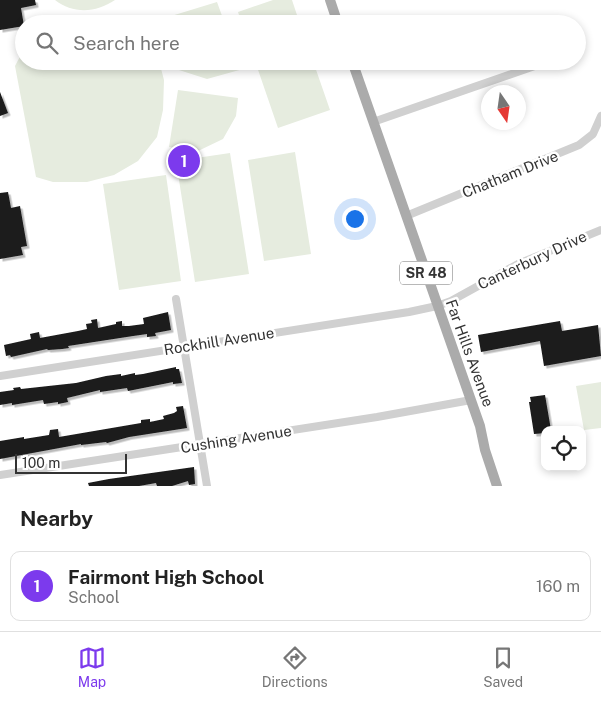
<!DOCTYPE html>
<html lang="en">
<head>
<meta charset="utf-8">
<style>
	body { margin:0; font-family:"Public Sans",sans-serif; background:#f2f2f2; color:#222 }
	.controls { position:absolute; right:15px; bottom:15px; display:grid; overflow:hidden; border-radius:10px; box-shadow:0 2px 8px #0003 }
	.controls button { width:45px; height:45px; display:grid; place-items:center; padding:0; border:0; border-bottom:1px solid #e0e0e0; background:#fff; color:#222; font:25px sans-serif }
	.compass { position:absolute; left:481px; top:85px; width:45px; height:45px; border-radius:50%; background:#fff; box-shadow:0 2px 8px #0003; rotate:167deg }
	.scale { position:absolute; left:15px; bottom:12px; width:112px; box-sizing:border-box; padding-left:5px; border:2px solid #333; border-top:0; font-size:14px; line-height:18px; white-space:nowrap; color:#333; -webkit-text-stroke:4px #fff; paint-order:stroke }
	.you { position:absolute; left:354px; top:218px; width:18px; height:18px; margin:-12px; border:4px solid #fff; border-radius:50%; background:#1a73e8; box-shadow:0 0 0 8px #1a73e833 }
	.badge { display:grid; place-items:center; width:32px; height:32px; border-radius:50%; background:#7c3aed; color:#fff; font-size:16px; font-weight:700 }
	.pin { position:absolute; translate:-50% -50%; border:2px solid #fff; box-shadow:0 1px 5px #0006 }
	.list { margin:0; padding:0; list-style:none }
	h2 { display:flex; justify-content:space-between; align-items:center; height:65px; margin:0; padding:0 20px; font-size:21px }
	h2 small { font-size:16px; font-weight:400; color:#767676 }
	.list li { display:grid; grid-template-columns:32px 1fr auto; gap:15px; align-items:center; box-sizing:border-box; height:70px; margin:0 10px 10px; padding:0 10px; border:1px solid #e0e0e0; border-radius:10px }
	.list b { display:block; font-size:19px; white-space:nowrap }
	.list p { margin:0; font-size:16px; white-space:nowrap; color:#767676 }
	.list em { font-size:16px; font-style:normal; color:#767676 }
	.icon { flex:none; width:28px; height:28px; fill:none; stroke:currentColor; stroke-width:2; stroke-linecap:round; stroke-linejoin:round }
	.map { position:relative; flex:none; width:601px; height:486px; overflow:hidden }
	.search { position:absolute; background:#fff; box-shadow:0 2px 8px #0003; left:15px; right:15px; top:15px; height:55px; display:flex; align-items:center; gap:12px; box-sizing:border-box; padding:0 18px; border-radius:28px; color:#767676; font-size:19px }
	.sheet { height:145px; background:#fff }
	nav { display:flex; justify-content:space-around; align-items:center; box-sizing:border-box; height:70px; border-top:1px solid #e0e0e0; background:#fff; font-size:14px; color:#767676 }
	nav a { display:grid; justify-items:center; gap:2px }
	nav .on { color:#7c3aed }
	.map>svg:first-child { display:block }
	.green { fill:#e6ecdf }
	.building { fill:#1a1a1a; filter:url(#shadow) }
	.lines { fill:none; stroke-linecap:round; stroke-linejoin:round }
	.minor { stroke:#d0d0d0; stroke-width:8 }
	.major { stroke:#ababab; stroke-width:10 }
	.labels { text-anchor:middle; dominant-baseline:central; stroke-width:5; stroke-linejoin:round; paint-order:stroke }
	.shield { fill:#fff; stroke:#707070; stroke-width:1 }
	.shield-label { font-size:14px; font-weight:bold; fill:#333 }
	.street-label { font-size:15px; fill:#333; stroke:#fff }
</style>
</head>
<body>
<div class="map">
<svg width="601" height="486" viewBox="0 0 601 486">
	<defs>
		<filter id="shadow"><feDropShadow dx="2.5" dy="2.5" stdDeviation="0" flood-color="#0004"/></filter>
	</defs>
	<rect width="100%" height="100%" fill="#fff"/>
	<path class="green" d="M 55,0 L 115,0 C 96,13 73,14 55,0 Z
		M 273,0 L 292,0 L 300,24 L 242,24 L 238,12 Z
		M 217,2 L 225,24 L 145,24 Z
		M 24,49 L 24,61 L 159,61 L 164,80 L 163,110 L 157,137 L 138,161 L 114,175 L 87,182 L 53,182 L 36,177 L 15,66 Z
		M 168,61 L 240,61 L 243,69 L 207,79 L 179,70 Z
		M 255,61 L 313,61 L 330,110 L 278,128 Z
		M 178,90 L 238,98 L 236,116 L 223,139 L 198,151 L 169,147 Z
		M 295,152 L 311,254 L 264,261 L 248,160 Z
		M 230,153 L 249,274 L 195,282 L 176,161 Z
		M 166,175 L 181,281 L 119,290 L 103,184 Z
		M 601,382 L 601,428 L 584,430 L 576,386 Z"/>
	<path class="building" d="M 0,0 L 35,0 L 36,5 L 21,8 L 24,26 L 0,30 Z
		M 0,92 L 8,113 L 0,116 Z
		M 8,192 L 11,208 L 20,206 L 27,246 L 21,247 L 23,255 L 0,259 L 0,193 Z
		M 168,312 L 171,330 L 155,333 L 156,336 L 147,337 L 147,334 L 133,336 L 68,346 L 69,348 L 62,349 L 48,350 L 47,349 L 11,357 L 10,355 L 6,356 L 4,345 L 31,339 L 30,334 L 39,332 L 40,338 L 78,331 L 87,329 L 86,324 L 92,323 L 91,320 L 97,319 L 98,328 L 116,324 L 116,322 L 122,321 L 122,326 L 129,326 L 144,324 L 143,318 Z
		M 560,321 L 562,331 L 598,325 L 601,356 L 544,366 L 540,341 L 481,352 L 478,335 Z
		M 176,367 L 176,369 L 179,369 L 182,383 L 173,384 L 173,382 L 128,391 L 127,388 L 100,392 L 100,390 L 67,398 L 68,402 L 58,404 L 58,402 L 44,404 L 43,400 L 12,405 L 12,403 L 0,405 L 0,392 L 14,390 L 13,388 L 20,387 L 21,389 L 76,383 L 106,376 L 121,374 L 121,376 L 135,373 L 135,375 L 143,374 Z
		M 545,395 L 551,430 L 545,430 L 545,433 L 534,434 L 529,402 L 531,402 L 530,397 Z
		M 183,406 L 187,428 L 129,437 L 107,443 L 106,442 L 81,445 L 81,444 L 0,459 L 0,441 L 24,437 L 24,439 L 49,435 L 50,430 L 58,429 L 59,437 L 141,423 L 141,420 L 150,419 L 150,422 L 164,419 L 163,416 L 174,413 L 177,411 L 176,407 Z
		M 194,467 L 195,484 L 189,485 L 188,481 L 172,486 L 157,486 L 156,483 L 139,486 L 89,486 L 88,483 L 109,479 Z"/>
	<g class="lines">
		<path class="minor" d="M 373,122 L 549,61
			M 406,216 L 579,145 L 593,134 L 601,116
			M 176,299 L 207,486
			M 0,376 L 409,312 L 437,306 L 451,301 L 518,264 L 601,230
			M 0,475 L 377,417 L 471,400"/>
		<path class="major" d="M 330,0 L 338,24
			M 352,61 L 480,426 L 485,450 L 497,486"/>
	</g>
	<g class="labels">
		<rect class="shield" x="400" y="261.5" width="52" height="23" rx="4"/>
		<g class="shield-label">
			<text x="426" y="273">SR 48</text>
		</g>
		<g class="street-label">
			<text transform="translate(510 174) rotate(-22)">Chatham Drive</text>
			<text transform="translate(532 260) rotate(-25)">Canterbury Drive</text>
			<text transform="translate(219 341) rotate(-9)">Rockhill Avenue</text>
			<text transform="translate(470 353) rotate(70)">Far Hills Avenue</text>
			<text transform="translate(236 439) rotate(-9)">Cushing Avenue</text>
		</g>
	</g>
</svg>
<div class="controls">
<button><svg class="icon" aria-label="locate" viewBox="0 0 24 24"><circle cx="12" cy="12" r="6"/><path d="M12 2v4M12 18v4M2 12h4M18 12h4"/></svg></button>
</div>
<svg class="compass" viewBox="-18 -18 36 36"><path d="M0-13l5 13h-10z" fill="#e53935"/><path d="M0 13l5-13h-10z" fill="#767676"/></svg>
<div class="scale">100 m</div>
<div class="you"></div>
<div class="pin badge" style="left:184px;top:161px">1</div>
<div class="search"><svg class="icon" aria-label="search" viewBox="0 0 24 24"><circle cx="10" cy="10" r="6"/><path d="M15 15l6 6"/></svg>Search here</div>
</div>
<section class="sheet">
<h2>Nearby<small></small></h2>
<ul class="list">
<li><span class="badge">1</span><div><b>Fairmont High School</b><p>School</p></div><em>160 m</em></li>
</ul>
</section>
<nav>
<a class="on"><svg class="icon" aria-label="map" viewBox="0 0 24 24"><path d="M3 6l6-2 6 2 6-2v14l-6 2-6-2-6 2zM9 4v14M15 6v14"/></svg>Map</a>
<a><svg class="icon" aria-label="directions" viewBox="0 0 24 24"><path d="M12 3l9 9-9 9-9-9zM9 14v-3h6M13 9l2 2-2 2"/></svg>Directions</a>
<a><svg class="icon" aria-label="saved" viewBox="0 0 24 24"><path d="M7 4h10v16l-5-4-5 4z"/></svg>Saved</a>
</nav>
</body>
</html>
